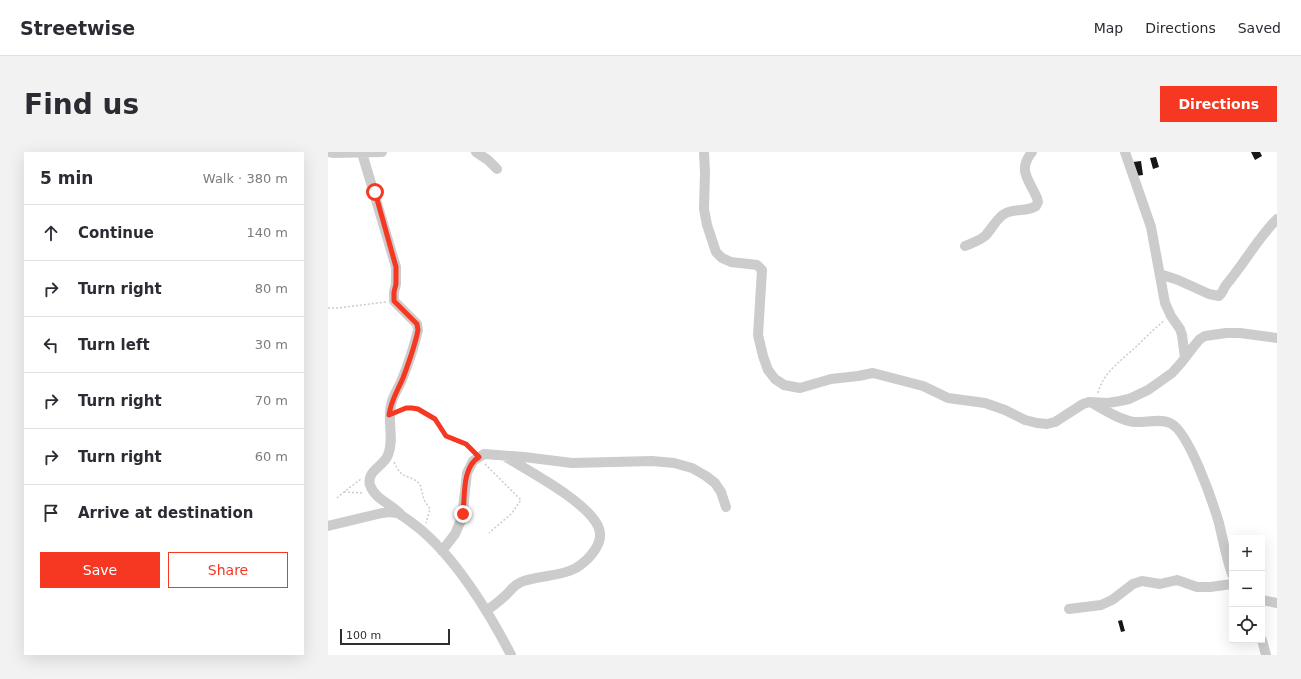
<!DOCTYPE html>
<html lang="en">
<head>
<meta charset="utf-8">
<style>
	body { margin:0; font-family:"DejaVu Sans",sans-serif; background:#f2f2f3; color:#2b2b33 }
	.controls { position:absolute; right:12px; bottom:12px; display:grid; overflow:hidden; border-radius:0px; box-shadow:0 4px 16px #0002 }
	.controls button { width:36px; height:36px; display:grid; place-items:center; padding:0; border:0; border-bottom:1px solid #e1e1e2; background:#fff; color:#2b2b33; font:20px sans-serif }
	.scale { position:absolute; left:12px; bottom:10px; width:110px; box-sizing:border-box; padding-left:4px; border:2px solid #2f2f2f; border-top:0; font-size:11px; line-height:14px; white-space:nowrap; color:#2f2f2f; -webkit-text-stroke:3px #fff; paint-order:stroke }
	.stop { position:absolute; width:12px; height:12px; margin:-9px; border:3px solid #f63721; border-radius:50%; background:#fff }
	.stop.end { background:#f63721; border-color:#fff; box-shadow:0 1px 4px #0008 }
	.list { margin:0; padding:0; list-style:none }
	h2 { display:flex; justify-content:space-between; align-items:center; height:52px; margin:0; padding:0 16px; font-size:17px }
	h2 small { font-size:13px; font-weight:400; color:#7c7c81 }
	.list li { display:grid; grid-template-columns:26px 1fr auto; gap:12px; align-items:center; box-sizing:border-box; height:56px; padding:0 16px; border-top:1px solid #e1e1e2 }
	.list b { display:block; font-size:15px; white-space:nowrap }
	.list em { font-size:13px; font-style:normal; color:#7c7c81 }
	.actions { display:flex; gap:8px; padding:12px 16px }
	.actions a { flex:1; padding:9px 0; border:1px solid #f63721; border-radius:0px; text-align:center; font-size:14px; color:#f63721 }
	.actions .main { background:#f63721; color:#fff }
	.icon { flex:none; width:22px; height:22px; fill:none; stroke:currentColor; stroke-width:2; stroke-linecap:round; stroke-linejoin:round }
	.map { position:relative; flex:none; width:949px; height:503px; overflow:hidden; border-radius:0px }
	header { display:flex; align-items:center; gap:24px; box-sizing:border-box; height:56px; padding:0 20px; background:#fff; border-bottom:1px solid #e1e1e2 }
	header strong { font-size:19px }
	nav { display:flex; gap:22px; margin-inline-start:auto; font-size:14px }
	.intro { display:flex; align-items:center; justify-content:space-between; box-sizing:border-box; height:96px; padding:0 24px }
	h1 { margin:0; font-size:28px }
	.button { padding:10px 18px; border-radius:0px; background:#f63721; color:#fff; font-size:14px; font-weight:700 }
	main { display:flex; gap:24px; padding:0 24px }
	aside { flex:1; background:#fff; border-radius:0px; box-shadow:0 4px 16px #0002 }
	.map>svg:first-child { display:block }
	.building { fill:#161616 }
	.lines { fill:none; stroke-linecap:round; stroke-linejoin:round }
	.path { stroke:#ccc; stroke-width:1.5; stroke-dasharray:2 2; stroke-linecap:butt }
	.minor { stroke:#ccc; stroke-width:10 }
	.route { stroke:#f63721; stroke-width:5 }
</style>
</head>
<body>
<header>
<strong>Streetwise</strong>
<nav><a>Map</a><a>Directions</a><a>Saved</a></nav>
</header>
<div class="intro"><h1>Find us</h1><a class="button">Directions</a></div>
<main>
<aside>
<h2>5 min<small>Walk · 380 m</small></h2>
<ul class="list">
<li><svg class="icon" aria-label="ahead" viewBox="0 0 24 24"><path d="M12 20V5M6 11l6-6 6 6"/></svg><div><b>Continue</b></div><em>140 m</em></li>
<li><svg class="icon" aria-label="right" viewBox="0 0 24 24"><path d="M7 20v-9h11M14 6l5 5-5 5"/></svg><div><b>Turn right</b></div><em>80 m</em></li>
<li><svg class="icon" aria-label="left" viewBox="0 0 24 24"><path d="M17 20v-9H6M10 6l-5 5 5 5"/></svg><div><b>Turn left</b></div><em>30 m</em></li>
<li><svg class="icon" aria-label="right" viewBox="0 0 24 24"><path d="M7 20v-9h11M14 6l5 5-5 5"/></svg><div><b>Turn right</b></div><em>70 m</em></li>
<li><svg class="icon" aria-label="right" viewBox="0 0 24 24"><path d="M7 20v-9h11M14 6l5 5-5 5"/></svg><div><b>Turn right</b></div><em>60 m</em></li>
<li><svg class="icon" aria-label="arrive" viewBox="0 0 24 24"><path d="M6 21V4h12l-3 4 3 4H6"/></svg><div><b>Arrive at destination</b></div></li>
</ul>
<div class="actions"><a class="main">Save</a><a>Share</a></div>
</aside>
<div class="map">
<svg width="949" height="503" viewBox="0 0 949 503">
	<rect width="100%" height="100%" fill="#fff"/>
	<path class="building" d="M 923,0 L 932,0 L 934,4 L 927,8 Z
		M 828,5 L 831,15 L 825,17 L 822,6 Z
		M 813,9 L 815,23 L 807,24 L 805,10 Z
		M 794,468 L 797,479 L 793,480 L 790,469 Z"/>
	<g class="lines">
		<path class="path" d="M 0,156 L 9,156 L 58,150
			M 770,241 C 775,220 794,208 809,194 C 818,185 827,176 837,168
			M 70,259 C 83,254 98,257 107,268 C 111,273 113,279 118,284 C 125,291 137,291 146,298
			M 66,310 C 74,329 80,321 92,332 L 96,348 L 102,357 L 98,371
			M 157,312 L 193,348 L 183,362 L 161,381
			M 16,340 L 36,341
			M 9,346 L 21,336 L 33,327"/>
		<path class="minor" d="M 0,0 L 6,1 L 54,0
			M 148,0 L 160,8 L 169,17
			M 376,0 L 377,21 L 376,57 L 379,73 L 388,100 L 394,106 L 403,110 L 429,113 L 434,118 L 430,183 L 435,204 L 440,218 L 447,227 L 456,233 L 472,236 L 503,227 L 530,224 L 545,221 L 595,234 L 620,246 L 657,251 L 677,258 L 697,268 L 709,271 L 719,272 L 727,270 L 755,252 L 761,250 L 780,251 L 792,249 L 801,247 L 820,238 L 844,221 L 853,211 L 866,194 L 872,187 L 877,184 L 898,181 L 912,181 L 949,186
			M 797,0 L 823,75 L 837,151 L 843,164 L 852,177 L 854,183 L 857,206
			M 34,1 L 68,115 L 68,132 L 66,140 L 66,149 L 89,172 L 90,178 C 86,195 80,213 73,230 C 70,236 66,243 64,249 C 58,267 67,286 60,303 C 56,314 38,319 42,333 C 47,348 65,352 74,364
			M 637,94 C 644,91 651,89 657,84 C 664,77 669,65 678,61 C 688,56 699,60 708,54 L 710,50 L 709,46 C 701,27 689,19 704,0
			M 832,122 L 850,128 L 881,142 L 891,144 C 895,141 895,137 898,133 C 916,112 929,87 949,67
			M 764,251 C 777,258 791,268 806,270 C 817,271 832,266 842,271 C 861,279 885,351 891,371 C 895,388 898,405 904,422
			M 0,374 L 54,361 C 59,360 64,360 69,361 C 76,364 81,369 87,373 C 126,403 161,460 183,503
			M 114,399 L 127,382 L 134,366 L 139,321 L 145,309 L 156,302 L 196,305 L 244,311 L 324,309 L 346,311 L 364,316 L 378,324 L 387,331 L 393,340 L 398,355
			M 934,448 L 949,451
			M 741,457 L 773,453 L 784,448 L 805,432 L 814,429 L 832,432 L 849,428 L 869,435 L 882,435 L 904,432
			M 158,459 C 165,454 173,448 179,442 C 184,437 186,433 193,430 C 210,423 232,425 248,416 C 261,408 278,390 270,374 C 258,349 202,320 178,305
			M 934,488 L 938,503"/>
	</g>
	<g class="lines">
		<path class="route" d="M 47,40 L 68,115 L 68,132 L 66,140 L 66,149 L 89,172 L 90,178 C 87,194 81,210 75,226 C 69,240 63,248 61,263 L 78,256 L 84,256 L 90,257 L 107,267 L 118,284 L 138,292 L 151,305 C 134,315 137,344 135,362"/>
	</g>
</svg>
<div class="controls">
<button>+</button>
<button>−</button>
<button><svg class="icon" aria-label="locate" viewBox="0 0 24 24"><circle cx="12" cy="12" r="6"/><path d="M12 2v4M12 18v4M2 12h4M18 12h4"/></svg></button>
</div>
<div class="scale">100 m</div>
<div class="stop" style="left:47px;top:40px"></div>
<div class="stop end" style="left:135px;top:362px"></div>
</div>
</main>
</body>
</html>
